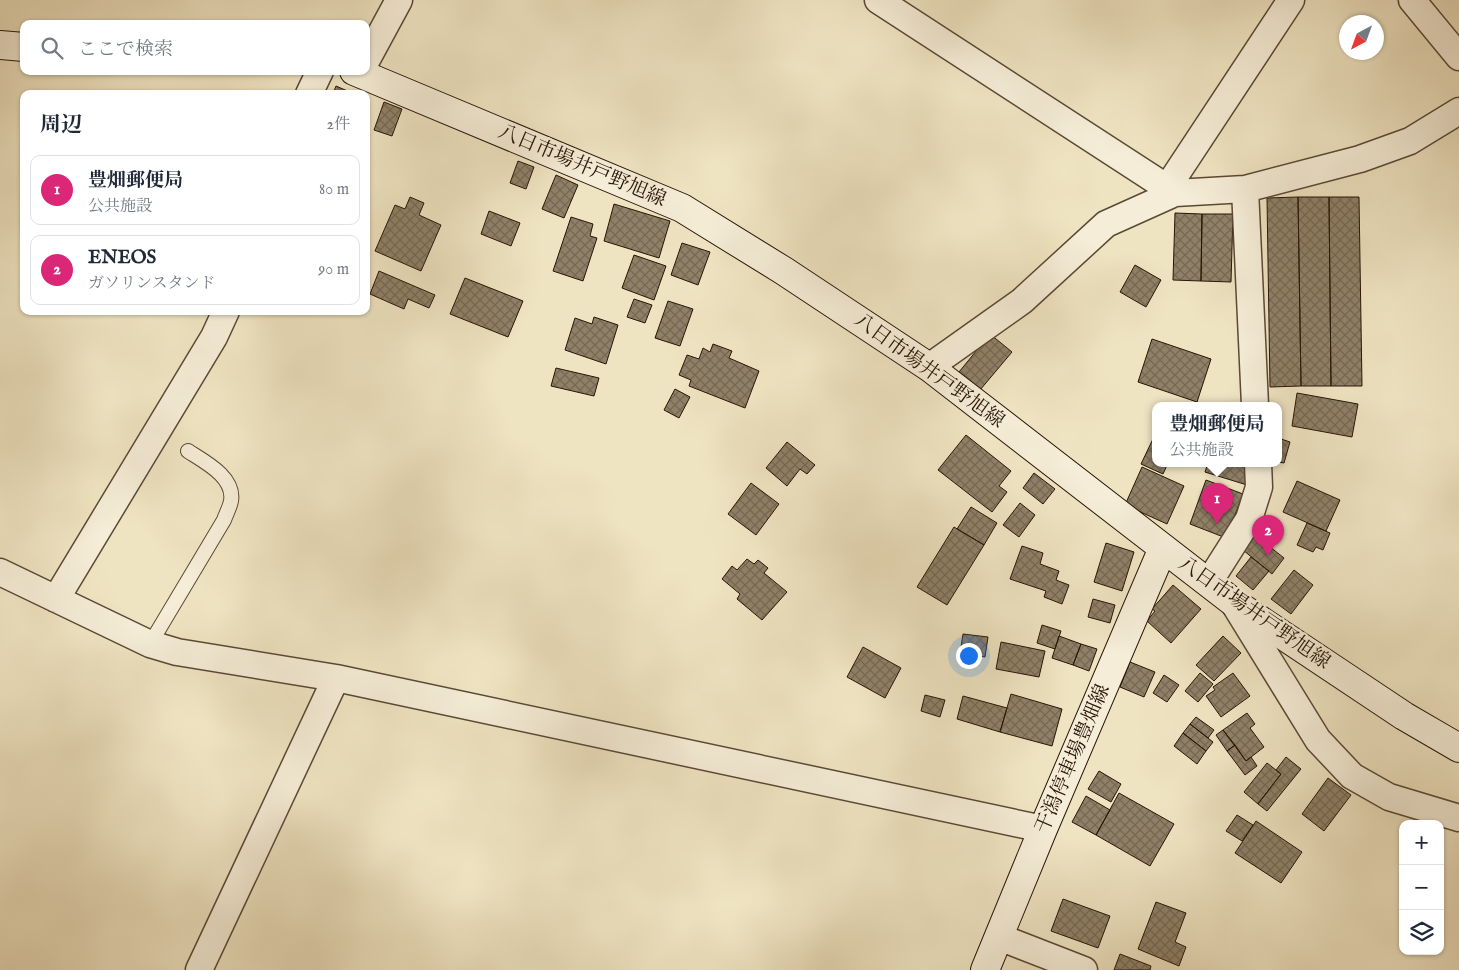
<!DOCTYPE html>
<html lang="ja">
<head>
<meta charset="utf-8">
<style>
	body { margin:0; font-family:"IM FELL English","Noto Serif JP",serif; background:#f2f2f3; color:#1f2937 }
	.controls { position:absolute; right:15px; bottom:15px; display:grid; overflow:hidden; border-radius:10px; box-shadow:0 1px 4px #0004 }
	.controls button { width:45px; height:45px; display:grid; place-items:center; padding:0; border:0; border-bottom:1px solid #e0e1e3; background:#fff; color:#1f2937; font:25px sans-serif }
	.compass { position:absolute; left:1339px; top:15px; width:45px; height:45px; border-radius:50%; background:#fff; box-shadow:0 1px 4px #0004; rotate:221deg }
	.you { position:absolute; left:968px; top:655px; width:18px; height:18px; margin:-12px; border:4px solid #fff; border-radius:50%; background:#1a73e8; box-shadow:0 0 0 8px #1a73e833 }
	.badge { display:grid; place-items:center; width:32px; height:32px; border-radius:50%; background:#db2777; color:#fff; font-size:16px; font-weight:700 }
	.pin { position:absolute; translate:-50% -41px; filter:drop-shadow(0 1px 2px #0008) }
	.pin::after { content:''; position:absolute; top:26px; width:18px; height:15px; background:inherit; clip-path:polygon(0 0,100% 0,50% 100%) }
	.popup { position:absolute; left:1152px; top:402px; width:130px; height:65px; box-sizing:border-box; display:grid; place-content:center; border-radius:10px; background:#fff; filter:drop-shadow(0 1px 4px #0005); font-size:16px; white-space:nowrap; color:#747a83 }
	.popup b { font-size:19px; color:#1f2937 }
	.popup::after { content:''; position:absolute; left:50%; top:100%; margin-left:-10px; border:10px solid transparent; border-top-color:#fff }
	.list { margin:0; padding:0; list-style:none }
	h2 { display:flex; justify-content:space-between; align-items:center; height:65px; margin:0; padding:0 20px; font-size:21px }
	h2 small { font-size:16px; font-weight:400; color:#747a83 }
	.list li { display:grid; grid-template-columns:32px 1fr auto; gap:15px; align-items:center; box-sizing:border-box; height:70px; margin:0 10px 10px; padding:0 10px; border:1px solid #e0e1e3; border-radius:10px }
	.list b { display:block; font-size:19px; white-space:nowrap }
	.list p { margin:0; font-size:16px; white-space:nowrap; color:#747a83 }
	.list em { font-size:16px; font-style:normal; color:#747a83 }
	.icon { flex:none; width:28px; height:28px; fill:none; stroke:currentColor; stroke-width:2; stroke-linecap:round; stroke-linejoin:round }
	.map { position:relative; flex:none; width:1459px; height:970px; overflow:hidden }
	.search { position:absolute; background:#fff; box-shadow:0 1px 4px #0004; left:20px; top:20px; width:350px; height:55px; display:flex; align-items:center; gap:12px; box-sizing:border-box; padding:0 18px; border-radius:10px; color:#747a83; font-size:19px }
	.panel { position:absolute; background:#fff; box-shadow:0 1px 4px #0004; left:20px; top:90px; width:350px; height:225px; border-radius:10px }
	.map>svg:first-child { display:block }
	.building { fill:url(#building-cross-hatch); stroke:#281506 }
	.lines { fill:none; stroke-linecap:round; stroke-linejoin:round }
	.lane-casing { stroke:#5a4935; stroke-width:16 }
	.street-casing { stroke:#5a4935; stroke-width:29 }
	.secondary-casing { stroke:#281506; stroke-width:30 }
	.lane { stroke:#f5edd7; stroke-width:14 }
	.street { stroke:#f5edd7; stroke-width:26 }
	.secondary { stroke:#f5edd7; stroke-width:28 }
	.labels { text-anchor:middle; dominant-baseline:central; stroke-width:4.5; stroke-linejoin:round; paint-order:stroke }
	.street-label { font-size:20px; fill:#281506; stroke:#f5edd7 }
</style>
</head>
<body>
<div class="map">
<svg width="1459" height="970" viewBox="0 0 1459 970">
	<defs>
		<pattern id="building-cross-hatch" width="8" height="8" patternUnits="userSpaceOnUse" patternTransform="scale(1.25)"><rect width="8" height="8" fill="#8f8168"/><path d="M0 0l8 8M0 8l8-8" fill="none" stroke="#756854"/></pattern>
	</defs>
	<rect width="100%" height="100%" fill="#efe4c2"/>
	<filter id="stains"><feTurbulence type="fractalNoise" baseFrequency=".004" numOctaves="4"/><feColorMatrix values="0 0 0 0 .2 0 0 0 0 .09 0 0 0 0 .02 0 0 0 .5 -.17"/></filter>
	<radialGradient id="worn" r=".72"><stop offset=".6" stop-color="#630" stop-opacity="0"/><stop offset="1" stop-color="#630" stop-opacity=".3"/></radialGradient>
	<path class="building" d="M 336,86 L 352,93 L 352,94 L 333,94 Z
		M 384,102 L 402,109 L 392,136 L 374,130 Z
		M 518,161 L 534,167 L 526,189 L 510,183 Z
		M 556,175 L 578,185 L 564,218 L 542,209 Z
		M 410,197 L 424,203 L 419,215 L 441,225 L 421,271 L 375,251 L 395,205 L 405,209 Z
		M 1298,197 L 1301,386 L 1270,387 L 1267,198 Z
		M 1298,197 L 1329,197 L 1331,386 L 1301,386 Z
		M 1329,197 L 1359,197 L 1362,386 L 1331,386 Z
		M 614,204 L 670,221 L 659,258 L 604,241 Z
		M 489,211 L 520,223 L 511,246 L 481,234 Z
		M 1175,213 L 1202,214 L 1201,281 L 1173,280 Z
		M 1202,214 L 1233,214 L 1231,282 L 1201,281 Z
		M 571,217 L 593,224 L 590,236 L 597,238 L 583,281 L 553,271 Z
		M 682,243 L 710,252 L 698,285 L 671,275 Z
		M 634,255 L 666,266 L 654,300 L 622,288 Z
		M 1135,265 L 1161,280 L 1146,307 L 1120,292 Z
		M 379,271 L 435,295 L 429,308 L 408,299 L 404,309 L 370,294 Z
		M 465,278 L 523,301 L 508,337 L 450,314 Z
		M 634,299 L 652,305 L 645,323 L 627,317 Z
		M 668,301 L 693,309 L 680,346 L 655,338 Z
		M 594,317 L 618,325 L 606,364 L 565,350 L 575,318 L 592,324 Z
		M 990,334 L 1012,352 L 980,390 L 959,372 Z
		M 1152,339 L 1211,359 L 1197,402 L 1138,382 Z
		M 713,344 L 732,351 L 729,358 L 759,371 L 745,408 L 689,386 L 691,380 L 679,375 L 687,355 L 699,359 L 703,348 L 710,352 Z
		M 556,368 L 599,378 L 594,396 L 551,386 Z
		M 675,389 L 690,397 L 679,418 L 664,410 Z
		M 1297,393 L 1358,404 L 1352,437 L 1292,426 Z
		M 966,435 L 1011,471 L 999,486 L 1007,492 L 992,512 L 938,470 Z
		M 1278,438 L 1290,442 L 1284,463 L 1278,462 Z
		M 1153,439 L 1156,441 L 1156,463 L 1168,463 L 1163,474 L 1141,464 Z
		M 787,442 L 815,465 L 807,474 L 800,469 L 787,486 L 766,468 Z
		M 1208,463 L 1246,463 L 1247,485 L 1205,472 Z
		M 1142,467 L 1184,486 L 1167,524 L 1125,505 Z
		M 1034,473 L 1055,489 L 1043,504 L 1023,488 Z
		M 1206,480 L 1243,494 L 1226,538 L 1190,524 Z
		M 1297,481 L 1340,500 L 1326,531 L 1283,512 Z
		M 751,483 L 779,504 L 756,535 L 728,514 Z
		M 1020,503 L 1035,515 L 1019,537 L 1003,525 Z
		M 971,507 L 997,523 L 984,545 L 957,529 Z
		M 1307,523 L 1330,533 L 1323,550 L 1316,547 L 1313,552 L 1297,545 Z
		M 954,527 L 984,545 L 947,605 L 917,587 Z
		M 1255,535 L 1284,558 L 1272,574 L 1243,550 Z
		M 1106,543 L 1134,552 L 1122,591 L 1094,582 Z
		M 1022,546 L 1043,553 L 1040,564 L 1059,571 L 1056,580 L 1069,585 L 1062,604 L 1044,597 L 1046,591 L 1010,579 Z
		M 1251,557 L 1269,571 L 1253,590 L 1236,576 Z
		M 747,559 L 754,564 L 758,560 L 768,568 L 764,573 L 787,592 L 762,620 L 737,599 L 740,594 L 722,579 L 732,566 L 737,570 Z
		M 1294,570 L 1313,585 L 1291,614 L 1271,599 Z
		M 1173,585 L 1201,609 L 1171,643 L 1147,621 L 1155,611 L 1152,609 Z
		M 1093,599 L 1115,605 L 1110,623 L 1088,617 Z
		M 1042,625 L 1061,631 L 1055,649 L 1037,643 Z
		M 963,634 L 988,637 L 985,657 L 960,653 Z
		M 1059,636 L 1081,644 L 1073,665 L 1052,658 Z
		M 1223,636 L 1241,653 L 1214,681 L 1196,665 Z
		M 1001,642 L 1045,651 L 1039,677 L 996,669 Z
		M 1081,644 L 1097,649 L 1089,671 L 1073,665 Z
		M 863,647 L 901,668 L 885,698 L 847,677 Z
		M 1130,662 L 1155,672 L 1144,697 L 1120,687 Z
		M 1200,673 L 1213,684 L 1198,702 L 1185,691 Z
		M 1233,673 L 1250,696 L 1221,717 L 1206,696 L 1215,690 L 1213,687 Z
		M 1164,675 L 1179,685 L 1167,702 L 1153,693 Z
		M 1011,694 L 1062,709 L 1052,746 L 1000,732 Z
		M 925,695 L 945,700 L 940,717 L 921,711 Z
		M 963,696 L 1007,708 L 1000,732 L 957,719 Z
		M 1247,713 L 1255,724 L 1250,728 L 1264,747 L 1246,761 L 1223,730 Z
		M 1196,717 L 1214,730 L 1208,738 L 1190,724 Z
		M 1190,724 L 1213,742 L 1206,751 L 1183,733 Z
		M 1223,730 L 1235,745 L 1227,751 L 1216,735 Z
		M 1183,733 L 1206,751 L 1197,764 L 1174,746 Z
		M 1235,745 L 1246,761 L 1251,757 L 1257,766 L 1245,775 L 1227,751 Z
		M 1286,757 L 1301,769 L 1267,811 L 1258,804 L 1281,774 L 1276,770 Z
		M 1267,763 L 1281,774 L 1258,804 L 1244,792 Z
		M 1099,771 L 1121,784 L 1111,802 L 1088,789 Z
		M 1328,778 L 1351,795 L 1324,831 L 1302,814 Z
		M 1119,793 L 1174,824 L 1150,866 L 1096,835 Z
		M 1086,796 L 1110,810 L 1096,835 L 1072,822 Z
		M 1237,815 L 1253,825 L 1242,841 L 1226,831 Z
		M 1256,821 L 1302,852 L 1281,883 L 1235,853 Z
		M 1063,899 L 1110,916 L 1098,948 L 1051,931 Z
		M 1156,902 L 1186,913 L 1175,942 L 1186,947 L 1179,966 L 1138,949 Z
		M 1120,954 L 1151,966 L 1150,970 L 1114,970 Z"/>
	<g class="lines">
		<defs>
			<path id="lane" d="M 150,644 L 224,520 C 226,514 230,507 231,501 C 235,477 205,462 188,451"/>
			<path id="street" d="M 878,0 L 1175,193
				M 1412,0 L 1459,57
				M 366,61 L 399,0
				M 309,94 L 320,71
				M 1167,188 L 1291,0
				M 1245,189 L 1255,405
				M 929,367 L 1022,301 L 1106,224 L 1175,193 L 1245,189 L 1360,159 L 1410,141 L 1459,111
				M 0,572 L 150,644 L 177,652 L 336,678 L 1043,829
				M 1209,582 L 1249,519 L 1259,487 L 1258,463
				M 56,599 L 214,337 L 226,311
				M 1233,602 L 1318,740 L 1352,776 L 1389,797 L 1459,818
				M 999,937 L 1084,970
				M 199,970 L 336,678"/>
			<path id="secondary" d="M 0,45 L 24,47
				M 354,71 L 682,208 L 784,271 L 929,367 L 1233,602 L 1404,716 L 1459,748
				M 985,970 L 1043,829 L 1163,548"/>
		</defs>
		<use href="#lane" class="lane-casing"/>
		<use href="#street" class="street-casing"/>
		<use href="#secondary" class="secondary-casing"/>
		<use href="#lane" class="lane"/>
		<use href="#street" class="street"/>
		<use href="#secondary" class="secondary"/>
	</g>
	<g class="labels">
		<g class="street-label">
			<text transform="translate(582 166) rotate(23)">八日市場井戸野旭線</text>
			<text transform="translate(929 371) rotate(36)">八日市場井戸野旭線</text>
			<text transform="translate(1254 613) rotate(35)">八日市場井戸野旭線</text>
			<text transform="translate(1073 759) rotate(-67)">干潟停車場豊畑線</text>
		</g>
	</g>
	<rect width="100%" height="100%" filter="url(#stains)"/>
	<rect width="100%" height="100%" fill="url(#worn)"/>
</svg>
<div class="controls">
<button>+</button>
<button>−</button>
<button><svg class="icon" aria-label="layers" viewBox="0 0 24 24"><path d="M12 4l9 5-9 5-9-5zM3 14l9 5 9-5"/></svg></button>
</div>
<svg class="compass" viewBox="-18 -18 36 36"><path d="M0-13l5 13h-10z" fill="#e53935"/><path d="M0 13l5-13h-10z" fill="#747a83"/></svg>
<div class="you"></div>
<div class="pin badge" style="left:1217px;top:524px">1</div>
<div class="popup"><b>豊畑郵便局</b>公共施設</div>
<div class="pin badge" style="left:1268px;top:556px">2</div>
<div class="search"><svg class="icon" aria-label="search" viewBox="0 0 24 24"><circle cx="10" cy="10" r="6"/><path d="M15 15l6 6"/></svg>ここで検索</div>
<section class="panel">
<h2>周辺<small>2件</small></h2>
<ul class="list">
<li><span class="badge">1</span><div><b>豊畑郵便局</b><p>公共施設</p></div><em>80 m</em></li>
<li><span class="badge">2</span><div><b>ENEOS</b><p>ガソリンスタンド</p></div><em>90 m</em></li>
</ul>
</section>
</div>
</body>
</html>
